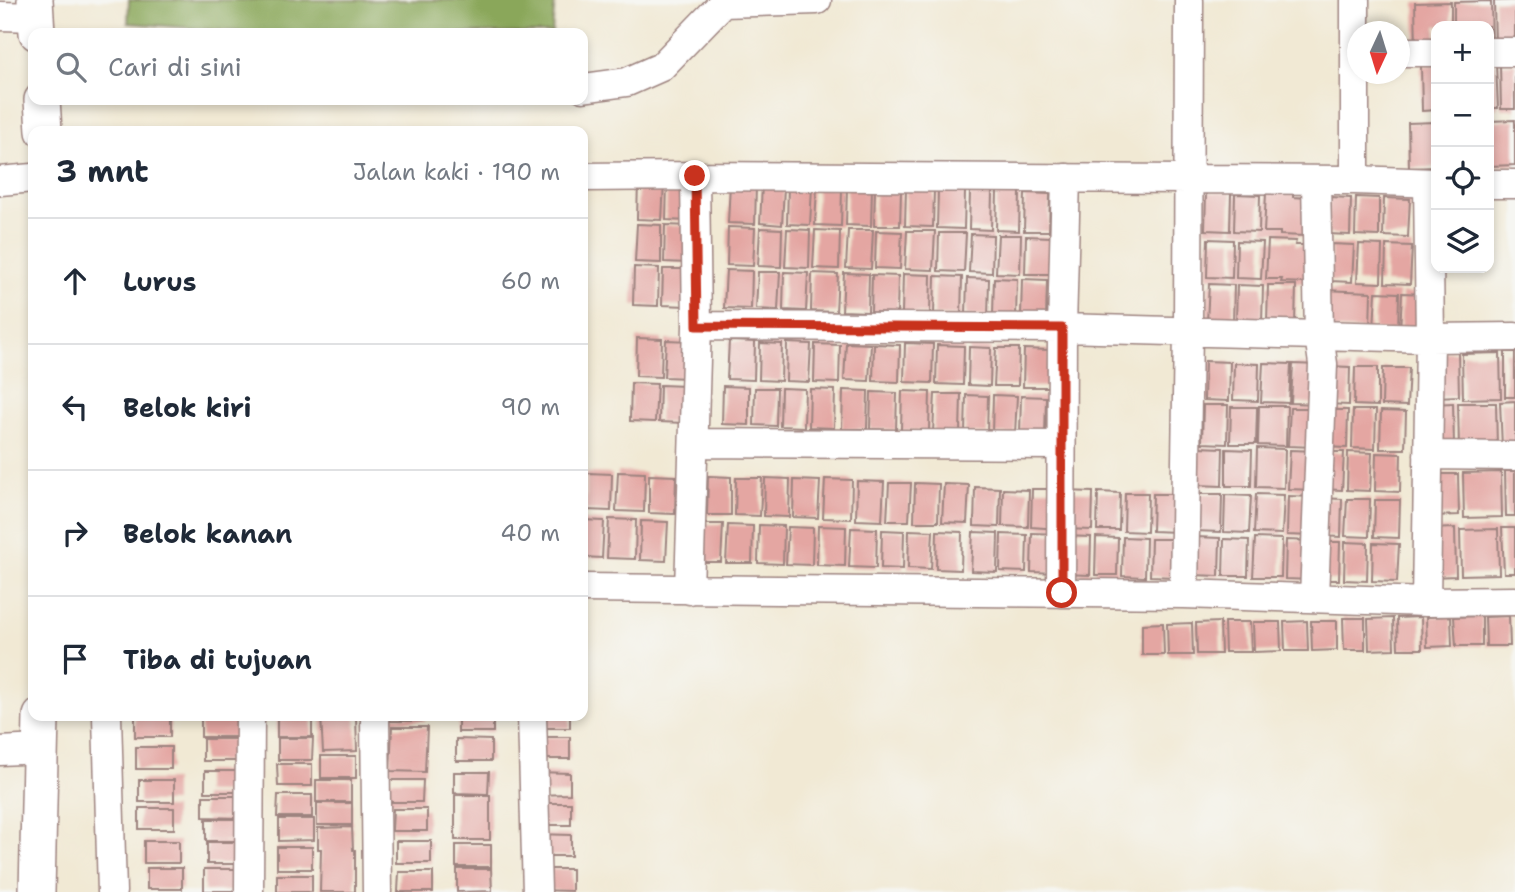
<!DOCTYPE html>
<html lang="id">
<head>
<meta charset="utf-8">
<style>
	body { margin:0; font-family:"Shantell Sans",sans-serif; background:#f6f6f7; color:#1f2937 }
	.controls { position:absolute; right:21px; top:21px; display:grid; overflow:hidden; border-radius:14px; box-shadow:0 4px 10px #0003 }
	.controls button { width:63px; height:63px; display:grid; place-items:center; padding:0; border:0; border-bottom:2px solid #e0e1e3; background:#fff; color:#1f2937; font:35px sans-serif }
	.compass { position:absolute; left:1347px; top:21px; width:63px; height:63px; border-radius:50%; background:#fff; box-shadow:0 4px 10px #0003; rotate:184deg }
	.stop { position:absolute; width:21px; height:21px; margin:-16px; border:5px solid #c8321e; border-radius:50%; background:#fff }
	.stop.end { background:#c8321e; border-color:#fff; box-shadow:0 2px 7px #0008 }
	.list { margin:0; padding:0; list-style:none }
	h2 { display:flex; justify-content:space-between; align-items:center; height:91px; margin:0; padding:0 28px; font-size:30px }
	h2 small { font-size:23px; font-weight:400; color:#747a83 }
	.list li { display:grid; grid-template-columns:46px 1fr auto; gap:21px; align-items:center; box-sizing:border-box; height:126px; padding:0 28px; border-top:2px solid #e0e1e3 }
	.list b { display:block; font-size:26px; white-space:nowrap }
	.list em { font-size:23px; font-style:normal; color:#747a83 }
	.icon { flex:none; width:38px; height:38px; fill:none; stroke:currentColor; stroke-width:2; stroke-linecap:round; stroke-linejoin:round }
	.map { position:relative; flex:none; width:1515px; height:892px; overflow:hidden }
	.search { position:absolute; background:#fff; box-shadow:0 4px 10px #0003; left:28px; top:28px; width:560px; height:77px; display:flex; align-items:center; gap:18px; box-sizing:border-box; padding:0 24px; border-radius:14px; color:#747a83; font-size:26px }
	.panel { position:absolute; background:#fff; box-shadow:0 4px 10px #0003; left:28px; top:126px; width:560px; height:595px; border-radius:14px }
	.map>svg:first-child { display:block }
	.forest { fill:#8aa75a; stroke:#6a6342; stroke-width:2 }
	.building { fill:#e4a6a2 }
	.lines { fill:none; stroke-linecap:round; stroke-linejoin:round }
	.minor-casing { stroke:#9e8480; stroke-width:31 }
	.tertiary-casing { stroke:#9e8480; stroke-width:38 }
	.minor { stroke:#fff; stroke-width:28 }
	.tertiary { stroke:#fff; stroke-width:35 }
	.route { stroke:#c8321e; stroke-width:9 }
</style>
</head>
<body>
<div class="map">
<svg width="1515" height="892" viewBox="0 0 1515 892">
	<rect width="100%" height="100%" fill="#f6f6f2"/>
	<filter id="ink" filterUnits="userSpaceOnUse"><feTurbulence type="fractalNoise" baseFrequency=".0143" numOctaves="2"/><feDisplacementMap in="SourceGraphic" scale="14" xChannelSelector="R" yChannelSelector="G"/><feConvolveMatrix kernelMatrix="1 2 1 2 8 2 1 2 1" color-interpolation-filters="sRGB"/></filter>
	<filter id="wash" filterUnits="userSpaceOnUse"><feTurbulence type="fractalNoise" baseFrequency=".00686" numOctaves="4" result="noise"/><feDisplacementMap in="SourceGraphic" scale="28" xChannelSelector="R" yChannelSelector="G"/><feGaussianBlur stdDeviation="1.57" result="paint"/><feColorMatrix in="noise" values="0 0 0 0 0 0 0 0 0 0 0 0 0 0 0 0 0 1.4 0 .05"/><feComposite in="paint" operator="in"/></filter>
	<g filter="url(#wash)">
		<rect width="100%" height="100%" fill="#f1e9d4"/>
		<path class="forest" d="M 129,0 L 555,0 L 552,33 L 254,33 L 128,23 Z"/>
		<g id="blocks">
			<path class="building" d="M 1515,0 L 1515,46 L 1495,46 L 1494,1 Z
				M 1491,1 L 1492,45 L 1489,45 L 1489,26 L 1454,26 L 1454,2 Z
				M 1451,2 L 1451,26 L 1436,26 L 1436,47 L 1416,48 L 1415,3 Z
				M 1489,64 L 1496,64 L 1498,108 L 1489,108 Z
				M 1500,64 L 1515,64 L 1515,109 L 1501,109 Z
				M 1436,65 L 1436,110 L 1422,111 L 1421,66 Z
				M 1515,120 L 1515,165 L 1489,166 L 1489,121 Z
				M 1436,122 L 1436,167 L 1409,168 L 1408,123 Z
				M 638,181 L 664,182 L 662,220 L 637,219 Z
				M 667,183 L 692,184 L 691,221 L 666,220 Z
				M 730,184 L 756,185 L 755,224 L 728,223 Z
				M 762,186 L 784,187 L 782,225 L 760,223 Z
				M 788,186 L 812,187 L 810,225 L 787,224 Z
				M 817,187 L 842,188 L 841,226 L 815,225 Z
				M 847,187 L 872,187 L 871,226 L 846,225 Z
				M 906,188 L 934,189 L 933,227 L 905,226 Z
				M 875,189 L 901,190 L 900,226 L 874,226 Z
				M 938,190 L 965,191 L 964,229 L 937,228 Z
				M 970,192 L 992,192 L 991,230 L 969,229 Z
				M 997,192 L 1020,192 L 1019,231 L 996,230 Z
				M 1206,192 L 1231,193 L 1230,231 L 1205,230 Z
				M 1025,193 L 1050,194 L 1049,231 L 1024,231 Z
				M 1266,193 L 1293,194 L 1293,197 L 1308,198 L 1306,236 L 1280,235 L 1280,232 L 1264,232 Z
				M 1235,194 L 1260,195 L 1259,232 L 1234,231 Z
				M 1329,197 L 1351,198 L 1350,235 L 1328,234 Z
				M 1356,197 L 1379,198 L 1379,236 L 1355,235 Z
				M 1384,198 L 1410,199 L 1408,237 L 1383,236 Z
				M 637,224 L 661,225 L 661,263 L 635,262 Z
				M 665,225 L 691,226 L 689,263 L 664,262 Z
				M 728,227 L 755,228 L 753,266 L 727,265 Z
				M 760,228 L 782,229 L 781,267 L 758,266 Z
				M 787,229 L 810,230 L 809,268 L 785,267 Z
				M 815,230 L 840,231 L 839,269 L 813,268 Z
				M 848,230 L 873,230 L 871,269 L 846,268 Z
				M 876,231 L 902,232 L 900,269 L 875,268 Z
				M 907,231 L 935,231 L 933,270 L 905,269 Z
				M 939,233 L 966,233 L 964,272 L 938,271 Z
				M 971,234 L 993,235 L 992,273 L 969,272 Z
				M 998,235 L 1021,235 L 1020,274 L 996,273 Z
				M 1026,236 L 1051,237 L 1049,274 L 1025,274 Z
				M 1208,239 L 1233,240 L 1232,278 L 1207,277 Z
				M 1268,240 L 1296,241 L 1295,245 L 1309,245 L 1308,283 L 1281,282 L 1282,279 L 1266,279 Z
				M 1237,241 L 1263,242 L 1261,279 L 1236,278 Z
				M 1331,244 L 1354,245 L 1352,282 L 1330,281 Z
				M 1359,244 L 1382,245 L 1381,283 L 1357,282 Z
				M 1386,245 L 1412,246 L 1410,284 L 1385,283 Z
				M 634,267 L 659,268 L 658,306 L 633,305 Z
				M 663,269 L 688,269 L 687,306 L 662,305 Z
				M 726,270 L 752,271 L 751,309 L 724,308 Z
				M 758,272 L 780,272 L 778,310 L 756,309 Z
				M 784,272 L 808,273 L 806,311 L 783,310 Z
				M 812,273 L 838,274 L 836,312 L 811,311 Z
				M 844,273 L 869,274 L 868,312 L 842,311 Z
				M 903,274 L 931,275 L 930,314 L 902,313 Z
				M 872,275 L 898,276 L 897,313 L 871,312 Z
				M 935,276 L 962,277 L 961,316 L 934,315 Z
				M 967,278 L 989,279 L 988,317 L 966,315 Z
				M 994,278 L 1017,279 L 1016,317 L 993,316 Z
				M 1022,279 L 1047,280 L 1046,318 L 1021,317 Z
				M 1209,284 L 1234,285 L 1233,323 L 1207,322 Z
				M 1237,285 L 1263,286 L 1262,323 L 1236,322 Z
				M 1268,285 L 1296,285 L 1295,324 L 1267,323 Z
				M 1323,290 L 1371,292 L 1370,330 L 1321,329 Z
				M 1376,292 L 1399,293 L 1398,331 L 1374,330 Z
				M 1402,293 L 1427,294 L 1426,332 L 1400,331 Z
				M 637,338 L 662,339 L 661,377 L 636,376 Z
				M 666,340 L 691,341 L 690,378 L 664,377 Z
				M 729,341 L 755,342 L 754,380 L 727,379 Z
				M 760,343 L 782,344 L 781,381 L 759,380 Z
				M 787,343 L 811,344 L 809,382 L 786,381 Z
				M 846,343 L 871,344 L 869,381 L 844,380 Z
				M 905,343 L 933,344 L 932,383 L 904,382 Z
				M 815,344 L 840,345 L 839,383 L 814,382 Z
				M 874,344 L 900,345 L 899,382 L 873,381 Z
				M 937,345 L 964,346 L 963,385 L 936,384 Z
				M 969,347 L 991,348 L 990,386 L 968,385 Z
				M 996,348 L 1019,348 L 1018,386 L 994,386 Z
				M 1024,349 L 1049,350 L 1048,387 L 1023,387 Z
				M 1435,352 L 1458,352 L 1459,396 L 1436,397 Z
				M 1505,352 L 1515,352 L 1515,397 L 1505,397 Z
				M 1500,353 L 1501,398 L 1463,399 L 1462,354 Z
				M 1205,361 L 1230,362 L 1229,401 L 1204,400 Z
				M 1234,363 L 1259,364 L 1258,401 L 1233,400 Z
				M 1263,363 L 1291,364 L 1289,403 L 1261,402 Z
				M 1293,364 L 1319,365 L 1319,404 L 1291,403 Z
				M 1328,366 L 1350,367 L 1349,405 L 1327,404 Z
				M 1355,367 L 1378,367 L 1378,406 L 1354,405 Z
				M 1383,368 L 1409,368 L 1407,406 L 1382,405 Z
				M 631,383 L 657,384 L 655,422 L 630,421 Z
				M 660,385 L 685,386 L 685,423 L 659,422 Z
				M 723,386 L 749,387 L 749,425 L 722,424 Z
				M 755,388 L 777,388 L 776,426 L 754,425 Z
				M 781,388 L 805,389 L 804,427 L 780,426 Z
				M 810,389 L 835,390 L 834,428 L 809,427 Z
				M 843,390 L 868,391 L 867,429 L 842,429 Z
				M 902,391 L 930,392 L 929,431 L 901,430 Z
				M 871,392 L 897,393 L 896,430 L 870,429 Z
				M 935,394 L 961,394 L 960,433 L 933,432 Z
				M 966,395 L 988,396 L 987,434 L 965,433 Z
				M 993,395 L 1017,396 L 1015,434 L 992,434 Z
				M 1021,396 L 1046,397 L 1045,435 L 1020,434 Z
				M 1515,401 L 1515,446 L 1502,447 L 1500,402 Z
				M 1453,403 L 1454,446 L 1433,446 L 1432,404 Z
				M 1458,403 L 1496,403 L 1497,448 L 1459,449 Z
				M 1203,405 L 1228,405 L 1227,444 L 1202,443 Z
				M 1259,406 L 1287,406 L 1286,446 L 1258,445 Z
				M 1231,407 L 1257,407 L 1256,444 L 1230,444 Z
				M 1290,408 L 1316,408 L 1315,447 L 1288,446 Z
				M 1326,410 L 1348,410 L 1347,448 L 1325,447 Z
				M 1353,410 L 1376,410 L 1375,449 L 1352,448 Z
				M 1381,411 L 1406,412 L 1405,449 L 1380,449 Z
				M 1198,447 L 1223,448 L 1222,486 L 1197,485 Z
				M 1257,448 L 1285,449 L 1284,488 L 1256,487 Z
				M 1226,449 L 1252,450 L 1251,486 L 1226,486 Z
				M 1290,450 L 1316,451 L 1315,490 L 1288,489 Z
				M 1321,452 L 1344,452 L 1342,490 L 1320,489 Z
				M 1348,452 L 1372,453 L 1370,491 L 1347,490 Z
				M 1376,453 L 1401,454 L 1400,492 L 1375,491 Z
				M 1505,471 L 1515,471 L 1515,516 L 1506,516 Z
				M 618,472 L 645,473 L 644,512 L 616,511 Z
				M 1501,472 L 1502,517 L 1464,518 L 1463,473 Z
				M 587,473 L 612,474 L 611,511 L 586,510 Z
				M 1432,474 L 1458,474 L 1459,515 L 1433,516 Z
				M 649,475 L 676,476 L 675,514 L 649,513 Z
				M 708,476 L 731,477 L 731,515 L 707,515 Z
				M 736,478 L 762,478 L 760,516 L 735,515 Z
				M 765,478 L 790,479 L 789,517 L 764,516 Z
				M 825,479 L 852,480 L 851,519 L 823,518 Z
				M 794,480 L 820,481 L 818,518 L 793,517 Z
				M 857,481 L 884,482 L 882,521 L 856,520 Z
				M 889,483 L 911,483 L 909,521 L 887,521 Z
				M 915,483 L 939,484 L 938,522 L 914,522 Z
				M 944,484 L 969,485 L 967,523 L 942,522 Z
				M 975,487 L 1000,488 L 999,527 L 974,526 Z
				M 1003,489 L 1029,490 L 1028,527 L 1002,526 Z
				M 1032,489 L 1060,489 L 1059,529 L 1031,527 Z
				M 1066,491 L 1093,492 L 1092,530 L 1065,529 Z
				M 1098,492 L 1120,493 L 1119,530 L 1097,530 Z
				M 1125,493 L 1148,493 L 1147,532 L 1124,531 Z
				M 1153,494 L 1178,494 L 1177,532 L 1152,531 Z
				M 1197,494 L 1222,494 L 1221,532 L 1195,531 Z
				M 1256,494 L 1284,495 L 1282,534 L 1254,533 Z
				M 1225,495 L 1251,496 L 1249,533 L 1224,532 Z
				M 1288,496 L 1315,497 L 1313,536 L 1287,535 Z
				M 1320,498 L 1342,499 L 1341,537 L 1319,536 Z
				M 1347,499 L 1370,499 L 1369,537 L 1345,536 Z
				M 1375,500 L 1400,500 L 1399,538 L 1374,537 Z
				M 609,519 L 636,520 L 635,559 L 607,558 Z
				M 583,520 L 604,521 L 602,558 L 583,557 Z
				M 641,521 L 668,522 L 666,561 L 640,560 Z
				M 699,524 L 723,524 L 721,562 L 698,562 Z
				M 728,525 L 753,526 L 752,563 L 726,563 Z
				M 759,525 L 784,526 L 783,564 L 758,563 Z
				M 818,526 L 846,527 L 845,566 L 817,565 Z
				M 788,527 L 813,528 L 812,565 L 786,564 Z
				M 851,528 L 877,529 L 876,568 L 849,567 Z
				M 1455,528 L 1456,576 L 1431,577 L 1429,529 Z
				M 1502,528 L 1515,528 L 1515,573 L 1504,573 Z
				M 1498,529 L 1499,574 L 1461,575 L 1460,530 Z
				M 882,530 L 904,531 L 903,569 L 881,568 Z
				M 909,530 L 933,531 L 931,569 L 908,568 Z
				M 937,531 L 962,532 L 961,570 L 936,569 Z
				M 973,532 L 998,533 L 997,572 L 971,571 Z
				M 1032,533 L 1060,534 L 1059,573 L 1031,572 Z
				M 1001,534 L 1027,535 L 1026,572 L 1000,571 Z
				M 1064,536 L 1091,537 L 1090,575 L 1063,574 Z
				M 1096,537 L 1118,538 L 1117,575 L 1095,575 Z
				M 1123,537 L 1146,538 L 1145,577 L 1122,576 Z
				M 1195,537 L 1220,538 L 1219,576 L 1194,575 Z
				M 1255,538 L 1282,539 L 1281,577 L 1253,577 Z
				M 1151,539 L 1176,539 L 1175,577 L 1150,576 Z
				M 1224,539 L 1249,540 L 1248,576 L 1223,576 Z
				M 1286,540 L 1313,541 L 1312,580 L 1285,579 Z
				M 1318,542 L 1340,542 L 1339,580 L 1317,580 Z
				M 1345,542 L 1368,543 L 1367,581 L 1344,580 Z
				M 1373,543 L 1399,544 L 1397,582 L 1372,581 Z
				M 1451,616 L 1452,646 L 1427,647 L 1426,617 Z
				M 1482,616 L 1482,646 L 1456,646 L 1454,617 Z
				M 1509,616 L 1510,646 L 1486,646 L 1485,617 Z
				M 1421,617 L 1422,649 L 1398,649 L 1397,618 Z
				M 1343,618 L 1365,618 L 1365,650 L 1344,650 Z
				M 1393,618 L 1394,649 L 1369,650 L 1368,619 Z
				M 1307,621 L 1308,651 L 1285,651 L 1284,622 Z
				M 1311,621 L 1337,621 L 1337,650 L 1312,651 Z
				M 1220,622 L 1221,654 L 1197,654 L 1196,623 Z
				M 1224,622 L 1250,622 L 1251,652 L 1225,652 Z
				M 1253,622 L 1280,622 L 1281,651 L 1254,652 Z
				M 1163,623 L 1164,655 L 1142,655 L 1142,624 Z
				M 1192,623 L 1193,655 L 1168,655 L 1167,624 Z
				M 135,716 L 170,716 L 170,737 L 135,737 Z
				M 201,716 L 236,716 L 236,737 L 201,737 Z
				M 277,716 L 312,716 L 312,737 L 277,737 Z
				M 321,716 L 356,716 L 357,751 L 323,752 Z
				M 390,716 L 425,716 L 425,721 L 390,721 Z
				M 458,716 L 493,716 L 493,732 L 458,732 Z
				M 535,716 L 570,716 L 570,728 L 535,728 Z
				M 392,727 L 427,727 L 425,772 L 390,771 Z
				M 535,737 L 570,737 L 570,759 L 535,759 Z
				M 278,738 L 313,738 L 312,760 L 278,760 Z
				M 203,739 L 238,739 L 238,761 L 203,761 Z
				M 456,739 L 491,740 L 491,761 L 456,761 Z
				M 136,747 L 171,747 L 171,769 L 136,769 Z
				M 321,756 L 356,756 L 356,778 L 321,778 Z
				M 277,764 L 312,764 L 312,786 L 278,786 Z
				M 205,771 L 240,771 L 239,792 L 205,792 Z
				M 454,772 L 489,772 L 488,794 L 454,793 Z
				M 535,772 L 570,773 L 570,794 L 535,795 Z
				M 139,780 L 174,780 L 174,802 L 139,802 Z
				M 316,780 L 351,780 L 351,802 L 316,802 Z
				M 388,780 L 423,780 L 422,802 L 388,802 Z
				M 278,795 L 312,795 L 312,817 L 277,817 Z
				M 455,795 L 490,795 L 490,840 L 455,840 Z
				M 203,796 L 237,796 L 238,818 L 203,817 Z
				M 317,803 L 352,803 L 352,825 L 317,825 Z
				M 537,803 L 571,803 L 571,825 L 536,825 Z
				M 139,808 L 174,808 L 174,829 L 139,829 Z
				M 393,809 L 427,809 L 427,831 L 392,831 Z
				M 206,819 L 241,819 L 241,841 L 206,841 Z
				M 279,819 L 314,819 L 314,840 L 279,841 Z
				M 352,827 L 353,850 L 355,850 L 355,892 L 320,892 L 321,849 L 318,849 L 318,828 Z
				M 536,834 L 571,835 L 571,856 L 536,856 Z
				M 144,841 L 179,841 L 179,863 L 144,863 Z
				M 396,841 L 431,841 L 431,863 L 396,863 Z
				M 207,842 L 242,842 L 242,864 L 207,864 Z
				M 456,845 L 491,845 L 491,867 L 456,867 Z
				M 277,847 L 312,847 L 312,869 L 277,869 Z
				M 147,868 L 182,868 L 182,889 L 147,889 Z
				M 204,869 L 239,869 L 239,891 L 204,891 Z
				M 457,869 L 491,869 L 492,891 L 457,892 Z
				M 537,869 L 572,869 L 572,891 L 537,890 Z
				M 399,872 L 433,872 L 433,892 L 398,892 Z
				M 277,875 L 312,875 L 312,892 L 277,892 Z"/>
		</g>
	</g>
	<g filter="url(#ink)">
		<use href="#blocks" fill-opacity="0" stroke="#9e8480" stroke-width="2"/>
		<g class="lines">
			<defs>
				<path id="minor" d="M 0,16 L 36,17
					M 1400,52 L 1436,52
					M 1489,52 L 1515,52
					M 583,88 L 627,82 L 661,67 L 723,3 L 817,0
					M 695,176 L 697,326 L 1062,328 L 1430,338 L 1426,602
					M 583,177 L 695,176 L 1355,180 L 1436,183
					M 1355,180 L 1355,0
					M 0,181 L 33,178
					M 1428,183 L 1430,338 L 1515,337
					M 1489,184 L 1515,184
					M 694,443 L 1061,445
					M 1428,455 L 1515,456
					M 583,588 L 1184,594 L 1426,602 L 1515,601
					M 689,590 L 697,326
					M 1061,593 L 1062,328 L 1066,178
					M 1184,594 L 1188,331 L 1189,0
					M 1314,598 L 1323,364 L 1319,335 L 1316,180
					M 107,716 L 112,892
					M 375,716 L 377,892
					M 532,716 L 537,892
					M 0,751 L 40,749
					M 249,892 L 250,716"/>
				<path id="tertiary" d="M 35,0 L 37,33
					M 42,100 L 44,131
					M 37,892 L 41,716"/>
			</defs>
			<use href="#minor" class="minor-casing"/>
			<use href="#tertiary" class="tertiary-casing"/>
			<use href="#minor" class="minor"/>
			<use href="#tertiary" class="tertiary"/>
		</g>
	</g>
	<g class="lines" filter="url(#ink)">
		<path class="route" d="M 695,176 L 697,326 L 1062,328 L 1062,593"/>
	</g>
</svg>
<div class="controls">
<button>+</button>
<button>−</button>
<button><svg class="icon" aria-label="locate" viewBox="0 0 24 24"><circle cx="12" cy="12" r="6"/><path d="M12 2v4M12 18v4M2 12h4M18 12h4"/></svg></button>
<button><svg class="icon" aria-label="layers" viewBox="0 0 24 24"><path d="M12 4l9 5-9 5-9-5zM3 14l9 5 9-5"/></svg></button>
</div>
<svg class="compass" viewBox="-18 -18 36 36"><path d="M0-13l5 13h-10z" fill="#e53935"/><path d="M0 13l5-13h-10z" fill="#747a83"/></svg>
<div class="stop" style="left:1062px;top:593px"></div>
<div class="stop end" style="left:695px;top:176px"></div>
<div class="search"><svg class="icon" aria-label="search" viewBox="0 0 24 24"><circle cx="10" cy="10" r="6"/><path d="M15 15l6 6"/></svg>Cari di sini</div>
<section class="panel">
<h2>3 mnt<small>Jalan kaki · 190 m</small></h2>
<ul class="list">
<li><svg class="icon" aria-label="ahead" viewBox="0 0 24 24"><path d="M12 20V5M6 11l6-6 6 6"/></svg><div><b>Lurus</b></div><em>60 m</em></li>
<li><svg class="icon" aria-label="left" viewBox="0 0 24 24"><path d="M17 20v-9H6M10 6l-5 5 5 5"/></svg><div><b>Belok kiri</b></div><em>90 m</em></li>
<li><svg class="icon" aria-label="right" viewBox="0 0 24 24"><path d="M7 20v-9h11M14 6l5 5-5 5"/></svg><div><b>Belok kanan</b></div><em>40 m</em></li>
<li><svg class="icon" aria-label="arrive" viewBox="0 0 24 24"><path d="M6 21V4h12l-3 4 3 4H6"/></svg><div><b>Tiba di tujuan</b></div></li>
</ul>
</section>
</div>
</body>
</html>
